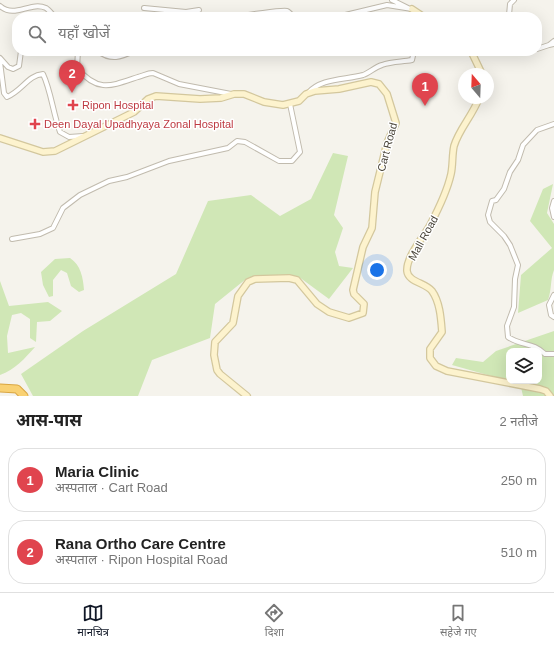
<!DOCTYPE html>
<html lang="hi">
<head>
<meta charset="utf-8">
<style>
	body { margin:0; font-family:Arial,"Noto Sans Devanagari",sans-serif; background:#f6f6f6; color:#222 }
	.controls { position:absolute; right:12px; bottom:12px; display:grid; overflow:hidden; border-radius:8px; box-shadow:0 4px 16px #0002 }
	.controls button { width:36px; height:36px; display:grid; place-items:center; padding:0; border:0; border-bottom:1px solid #e0e0e0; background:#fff; color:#222; font:20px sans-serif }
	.compass { position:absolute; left:458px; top:68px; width:36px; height:36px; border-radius:50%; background:#fff; box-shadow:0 4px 16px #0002; rotate:341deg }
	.you { position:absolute; left:377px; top:270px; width:14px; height:14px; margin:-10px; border:3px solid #fff; border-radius:50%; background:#1a73e8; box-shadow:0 0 0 6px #1a73e833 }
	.badge { display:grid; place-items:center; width:26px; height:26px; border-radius:50%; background:#111827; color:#fff; font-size:13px; font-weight:700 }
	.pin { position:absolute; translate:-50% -33px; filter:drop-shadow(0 1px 2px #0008) }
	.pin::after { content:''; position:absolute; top:21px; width:14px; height:12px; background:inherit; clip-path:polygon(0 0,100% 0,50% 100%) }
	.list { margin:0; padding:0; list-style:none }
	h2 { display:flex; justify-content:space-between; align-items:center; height:52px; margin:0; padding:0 16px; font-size:17px }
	h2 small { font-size:13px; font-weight:400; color:#767676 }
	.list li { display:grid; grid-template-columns:26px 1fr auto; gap:12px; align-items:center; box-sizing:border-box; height:64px; margin:0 8px 8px; padding:0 8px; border:1px solid #e0e0e0; border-radius:16px }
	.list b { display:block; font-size:15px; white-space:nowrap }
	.list p { margin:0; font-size:13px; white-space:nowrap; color:#767676 }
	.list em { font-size:13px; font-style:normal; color:#767676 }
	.icon { flex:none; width:22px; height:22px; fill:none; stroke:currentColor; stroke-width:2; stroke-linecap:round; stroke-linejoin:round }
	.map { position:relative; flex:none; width:554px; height:396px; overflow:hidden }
	.search { position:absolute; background:#fff; box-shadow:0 4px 16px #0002; left:12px; right:12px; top:12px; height:44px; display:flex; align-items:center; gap:10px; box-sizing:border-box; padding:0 14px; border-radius:16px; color:#767676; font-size:15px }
	.sheet { height:196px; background:#fff }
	nav { display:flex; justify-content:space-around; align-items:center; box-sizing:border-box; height:56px; border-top:1px solid #e0e0e0; background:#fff; font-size:11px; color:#767676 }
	nav a { display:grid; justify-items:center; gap:2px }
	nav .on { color:#111827 }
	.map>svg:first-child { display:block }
	.green { fill:#d0e7b6 }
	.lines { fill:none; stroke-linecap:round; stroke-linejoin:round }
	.street-casing { stroke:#c1bbae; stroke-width:6 }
	.secondary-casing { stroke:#d3c79d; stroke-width:8 }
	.highway-casing { stroke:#d9a642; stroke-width:9 }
	.street { stroke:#fff; stroke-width:4 }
	.secondary { stroke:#fdf3ce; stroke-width:5.5 }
	.highway { stroke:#f9d173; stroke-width:7 }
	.health-dot { fill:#e0444e; stroke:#fff; stroke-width:1.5 }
	.labels { text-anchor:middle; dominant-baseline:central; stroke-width:3; stroke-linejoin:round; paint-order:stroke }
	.health-label { font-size:11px; fill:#be3a42; stroke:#fff; text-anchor:start }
	.street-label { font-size:11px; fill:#494439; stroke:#fff }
</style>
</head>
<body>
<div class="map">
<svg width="554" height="396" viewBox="0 0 554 396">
	<rect width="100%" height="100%" fill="#f5f3ec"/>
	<path class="green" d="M 333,153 L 348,156 L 334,215 L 343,228 L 335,252 L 339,266 L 353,268 L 329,299 L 299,277 L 256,275 L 246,279 L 215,304 L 210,338 L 152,360 L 138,396 L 33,396 L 21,374 L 83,331 L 176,274 L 208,201 L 251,195 L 280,216 L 311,199 Z
		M 553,184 L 547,213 L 554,224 L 554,270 C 550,280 552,289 548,300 L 518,313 L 521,275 L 552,248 L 530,221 L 543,189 Z
		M 70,258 C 81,265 83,278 84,290 L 79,292 L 71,286 L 67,273 L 61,270 L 53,280 L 53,296 L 49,297 L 43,285 L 41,272 L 55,259 Z
		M 0,281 L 9,306 L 48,302 L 62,311 L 50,321 L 37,322 L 36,342 L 30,338 L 30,319 L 21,313 L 12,315 L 7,336 L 8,353 L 35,347 C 25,358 15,370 0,375 Z
		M 554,331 L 554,396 L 523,396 L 520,383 L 511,381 L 539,381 L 539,351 L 509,351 L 509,381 L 452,365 L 456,358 L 483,362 L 496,351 Z"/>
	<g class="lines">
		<defs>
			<path id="street" d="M 392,0 L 408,8
				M 0,6 C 15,19 30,1 46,8 C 49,10 52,14 55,17
				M 144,8 L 186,12 L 199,10
				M 36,17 L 37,15 L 45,17
				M 239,17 C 245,15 281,10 287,11 C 289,12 292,15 294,17
				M 337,17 L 387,5 L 412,9
				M 512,17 L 509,15 L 510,4 L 514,0
				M 554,41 L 549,45 L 554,44
				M 537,49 L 549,45
				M 78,51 L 77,68 C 98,93 111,86 138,77 C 143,76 147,73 153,73 L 179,84 L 231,94
				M 98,51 C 111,61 121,57 134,51
				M 0,58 L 8,67 L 13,69 L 19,66 L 21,51
				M 0,62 L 4,93 L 7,97 C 22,91 28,75 43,74 C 51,91 53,113 60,132 L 69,137 L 83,136
				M 308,93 C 321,78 345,80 363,75 C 369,73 375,67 382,65 C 392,61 402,62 412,60 L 414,51
				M 554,124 L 537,130 L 523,145 L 518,160 L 510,172 L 504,189 L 496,200 L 492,201 L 488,215 L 490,222 L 504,236 L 510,245 L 518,265 L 515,279 L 514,307 L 507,326 L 508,337 C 521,346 533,342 545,354 L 554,354
				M 554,201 L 552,208 L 554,217
				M 12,239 L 40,234 L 53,228 L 63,208 L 80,195 L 109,181 L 127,177 L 169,161 L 228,148 L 237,141 L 245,142 L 279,161 L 292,161 L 300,152 L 290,104
				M 554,295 L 549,305 L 551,315 L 554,317"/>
			<path id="secondary" d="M 412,9 L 424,17
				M 471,51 L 482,74
				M 479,98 C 473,115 459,129 454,146 C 452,155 453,165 451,174 C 447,192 439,208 430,225 C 424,236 406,257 407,271 C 408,282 426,283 432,291 C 440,302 441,319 442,332 L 430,349 L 430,358 L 436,366 L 447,371 L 540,389 L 546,391 L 550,396
				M 0,138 L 43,152 L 55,151 L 134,112 L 148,99 L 156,96 L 200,99 L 221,98 L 234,94 L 244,94 L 264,102 L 283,105 L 299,101 L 306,94 L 315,91 L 339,89 L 371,82 L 379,84 L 387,94 L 396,123 L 387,143 L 375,192 L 372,228 L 363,247 L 353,290 L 354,294 L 364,304 L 363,313 L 349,318 L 329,312 L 317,304 L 297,280 L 289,278 L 255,279 L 248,282 L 238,296 L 233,323 L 215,342 L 214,355 L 217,370 L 220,374 L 247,396"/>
			<path id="highway" d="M 0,388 L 17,389 L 24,396"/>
		</defs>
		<use href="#street" class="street-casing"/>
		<use href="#secondary" class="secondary-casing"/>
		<use href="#highway" class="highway-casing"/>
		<use href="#street" class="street"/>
		<use href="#secondary" class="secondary"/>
		<use href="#highway" class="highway"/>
	</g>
	<g class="health-dot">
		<path d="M71 99h4v4h4v4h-4v4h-4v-4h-4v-4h4z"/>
		<path d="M33 118h4v4h4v4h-4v4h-4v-4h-4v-4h4z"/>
	</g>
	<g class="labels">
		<g class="health-label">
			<text x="82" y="105">Ripon Hospital</text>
			<text x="44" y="124">Deen Dayal Upadhyaya Zonal Hospital</text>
		</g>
		<g class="street-label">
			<text transform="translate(387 147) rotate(-75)">Cart Road</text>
			<text transform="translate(423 238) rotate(-61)">Mall Road</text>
		</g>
	</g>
</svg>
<div class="controls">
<button><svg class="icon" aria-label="layers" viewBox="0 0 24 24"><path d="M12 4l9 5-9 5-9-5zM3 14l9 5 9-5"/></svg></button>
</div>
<svg class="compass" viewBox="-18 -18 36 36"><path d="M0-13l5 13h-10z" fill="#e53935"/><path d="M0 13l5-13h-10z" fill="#767676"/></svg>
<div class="you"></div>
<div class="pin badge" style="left:425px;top:106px;background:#e0444e">1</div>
<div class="pin badge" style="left:72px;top:93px;background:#e0444e">2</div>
<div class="search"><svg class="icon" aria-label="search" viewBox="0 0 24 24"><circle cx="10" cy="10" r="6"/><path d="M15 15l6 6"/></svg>यहाँ खोजें</div>
</div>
<section class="sheet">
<h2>आस-पास<small>2 नतीजे</small></h2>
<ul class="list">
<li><span class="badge" style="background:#e0444e">1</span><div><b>Maria Clinic</b><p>अस्पताल · Cart Road</p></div><em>250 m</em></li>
<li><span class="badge" style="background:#e0444e">2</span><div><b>Rana Ortho Care Centre</b><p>अस्पताल · Ripon Hospital Road</p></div><em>510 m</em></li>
</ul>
</section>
<nav>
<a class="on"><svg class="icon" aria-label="map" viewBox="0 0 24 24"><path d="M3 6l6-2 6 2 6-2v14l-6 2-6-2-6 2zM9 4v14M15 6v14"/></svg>मानचित्र</a>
<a><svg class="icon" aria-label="directions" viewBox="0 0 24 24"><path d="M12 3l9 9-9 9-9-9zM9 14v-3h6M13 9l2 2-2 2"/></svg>दिशा</a>
<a><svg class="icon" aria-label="saved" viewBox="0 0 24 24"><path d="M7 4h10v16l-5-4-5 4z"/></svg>सहेजे गए</a>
</nav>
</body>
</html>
